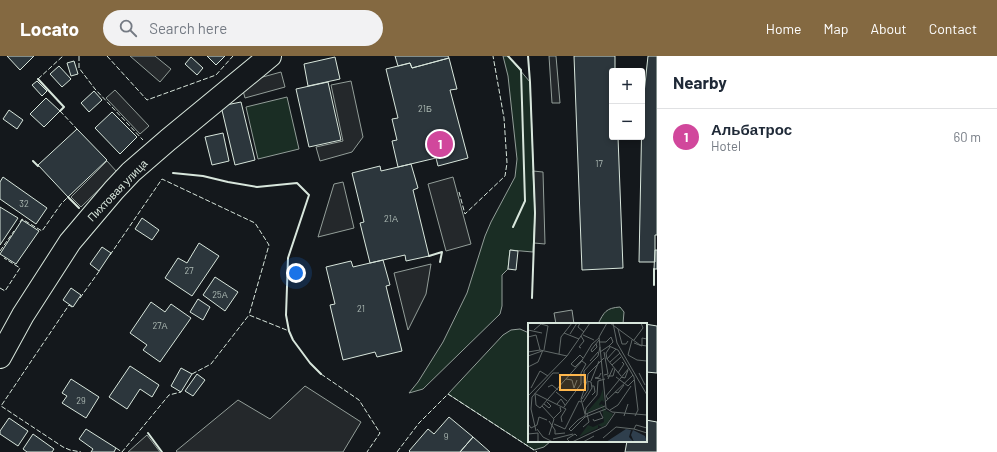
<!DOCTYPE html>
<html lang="en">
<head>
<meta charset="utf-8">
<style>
	body { margin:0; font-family:Barlow,sans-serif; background:#f2f2f3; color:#1f2937 }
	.controls { position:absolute; right:12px; top:12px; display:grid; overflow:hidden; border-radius:4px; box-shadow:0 2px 6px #0003 }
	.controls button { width:36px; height:36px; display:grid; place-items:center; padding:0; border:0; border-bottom:1px solid #e0e1e3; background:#fff; color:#1f2937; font:20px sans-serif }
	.you { position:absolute; left:296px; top:217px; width:14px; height:14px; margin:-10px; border:3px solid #fff; border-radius:50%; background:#1a73e8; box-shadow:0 0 0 6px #1a73e833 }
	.badge { display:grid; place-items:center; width:26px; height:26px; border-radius:50%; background:#846941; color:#fff; font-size:13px; font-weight:700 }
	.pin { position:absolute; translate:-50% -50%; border:2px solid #fff; box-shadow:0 1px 4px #0006 }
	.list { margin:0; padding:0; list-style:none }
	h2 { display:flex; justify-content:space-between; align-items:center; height:52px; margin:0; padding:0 16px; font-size:17px }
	h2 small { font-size:13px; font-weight:400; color:#747a83 }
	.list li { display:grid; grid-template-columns:26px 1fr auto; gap:12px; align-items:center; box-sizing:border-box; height:56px; padding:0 16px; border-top:1px solid #e0e1e3 }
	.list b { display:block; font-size:15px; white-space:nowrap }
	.list p { margin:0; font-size:13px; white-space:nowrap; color:#747a83 }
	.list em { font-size:13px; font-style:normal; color:#747a83 }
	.icon { flex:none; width:22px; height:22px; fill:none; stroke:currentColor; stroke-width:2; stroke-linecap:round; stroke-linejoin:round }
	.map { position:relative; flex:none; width:657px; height:396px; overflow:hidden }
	header { display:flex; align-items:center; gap:24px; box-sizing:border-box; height:56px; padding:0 20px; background:#846941; color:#fff }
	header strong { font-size:19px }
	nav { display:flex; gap:22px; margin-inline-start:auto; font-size:14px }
	.search { width:280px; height:36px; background:#f2f2f3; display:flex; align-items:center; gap:10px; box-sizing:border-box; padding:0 14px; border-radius:22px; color:#747a83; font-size:15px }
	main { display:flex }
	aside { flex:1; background:#fff }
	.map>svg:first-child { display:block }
	.green { fill:#1a2d24; stroke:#939e99 }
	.parking { fill:#24282b; stroke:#939e99 }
	.building { fill:#2c363c; stroke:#d8e6dc }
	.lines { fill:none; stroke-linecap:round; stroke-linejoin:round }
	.minor-casing { stroke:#d8e6dc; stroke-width:24 }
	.minor { stroke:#14181c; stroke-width:22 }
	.fence { stroke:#d8e6dc; stroke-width:1; stroke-dasharray:5 2; stroke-linecap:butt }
	.wall { stroke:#d8e6dc; stroke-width:2 }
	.labels { text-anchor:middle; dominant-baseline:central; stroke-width:3; stroke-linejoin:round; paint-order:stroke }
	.number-label { font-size:9px; fill:#adbab4 }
	.street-label { font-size:11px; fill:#d8e6dc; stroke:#14181c }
	.inset-road { fill:none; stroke:#626a69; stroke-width:1 }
	.view { fill:#ffb74d; fill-opacity:0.15; stroke:#ffb74d; stroke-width:2 }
	.inset-edge { fill:none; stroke:#d8e6dc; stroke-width:2 }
</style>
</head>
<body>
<header>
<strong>Locato</strong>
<div class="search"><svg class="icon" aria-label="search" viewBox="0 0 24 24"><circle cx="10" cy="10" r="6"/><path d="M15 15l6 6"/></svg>Search here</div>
<nav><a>Home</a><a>Map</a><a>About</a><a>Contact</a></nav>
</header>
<main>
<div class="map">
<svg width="657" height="396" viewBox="0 0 657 396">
	<rect width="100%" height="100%" fill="#14181c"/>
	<path class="green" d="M 503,0 L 508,0 L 530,26 L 535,157 L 533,196 L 510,194 L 508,213 L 502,219 L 502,250 L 500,258 L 423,333 L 409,337 L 418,326 L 443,286 L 467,237 L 485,180 L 491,166 L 515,121 L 517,103 L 508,20 Z
		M 287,41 L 299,93 L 258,103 L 246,51 Z
		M 620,251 L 624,256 L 623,268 L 598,268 C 604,256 606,252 620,251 Z
		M 520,273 L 529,277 L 529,385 L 551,385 L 544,391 L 534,394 L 448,338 L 503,279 L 511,274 Z"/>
	<path class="parking" d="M 130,0 L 155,0 L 171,13 L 160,26 Z
		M 549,0 L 556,0 L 560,47 L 552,47 Z
		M 281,16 L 285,31 L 245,42 L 241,27 Z
		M 351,25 L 363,81 L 352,96 L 320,105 L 316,91 L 343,85 L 331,29 Z
		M 115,34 L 149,70 L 140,78 L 106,42 Z
		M 107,105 L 117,116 L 81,151 L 71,141 Z
		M 533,115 L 543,116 L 545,188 L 534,187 L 535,157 Z
		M 453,121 L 471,188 L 446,195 L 428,128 Z
		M 343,126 L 354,172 L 318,181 L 334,128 Z
		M 431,208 L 426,238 L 408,274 L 394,217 Z
		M 572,254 L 574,268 L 556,268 L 554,257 Z
		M 305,330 L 361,366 L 343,396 L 177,396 L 176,395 L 238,344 L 270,363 Z
		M 147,379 L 160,396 L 128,396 Z"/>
	<path class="building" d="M 7,0 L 34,0 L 20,14 Z
		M 207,0 L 225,0 L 216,9 Z
		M 395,0 L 448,0 L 449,2 L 412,12 L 410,7 L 398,10 Z
		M 574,0 L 615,0 L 615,15 L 612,15 L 612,81 L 618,81 L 623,212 L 582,214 Z
		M 648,0 L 657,0 L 657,179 L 655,179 L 655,206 L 639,206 L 642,56 Z
		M 191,1 L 203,12 L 197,19 L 185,8 Z
		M 335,1 L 340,23 L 308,30 L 304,8 Z
		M 449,2 L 457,33 L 450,34 L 468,102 L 438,110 L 436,102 L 398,111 L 392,85 L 397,84 L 392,63 L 398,62 L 386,13 L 410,7 L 412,12 Z
		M 74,5 L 78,18 L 71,20 L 67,7 Z
		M 59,10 L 71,23 L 62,31 L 50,18 Z
		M 37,25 L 47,35 L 42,40 L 32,29 Z
		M 328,26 L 341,84 L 309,91 L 296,33 Z
		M 94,35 L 102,44 L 89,56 L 81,47 Z
		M 46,42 L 60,55 L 44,71 L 30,58 Z
		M 241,46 L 255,104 L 235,109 L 221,50 Z
		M 9,54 L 23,64 L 17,73 L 3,63 Z
		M 112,56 L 137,81 L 120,98 L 95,72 Z
		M 77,73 L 107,104 L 68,141 L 38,109 Z
		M 223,77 L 229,105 L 212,109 L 205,81 Z
		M 411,108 L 418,132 L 413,134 L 429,200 L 406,205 L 405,199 L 370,207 L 360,167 L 364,166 L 352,117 L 380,110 L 381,115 Z
		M 3,121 L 47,152 L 36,168 L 0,143 L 0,126 Z
		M 0,151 L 18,162 L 0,189 Z
		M 142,162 L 159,174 L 152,184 L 135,173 Z
		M 22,164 L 39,175 L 16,208 L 0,198 Z
		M 199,187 L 219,200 L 192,240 L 165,222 L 178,202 L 187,207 Z
		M 102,191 L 111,197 L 99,215 L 90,208 Z
		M 510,194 L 518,195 L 516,214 L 508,213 Z
		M 655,194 L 657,194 L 657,213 L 654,213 Z
		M 383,204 L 390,229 L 386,230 L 402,295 L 377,301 L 375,296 L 343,304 L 330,249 L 335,248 L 326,211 L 351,205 L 353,211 Z
		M 215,221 L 238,236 L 225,255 L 203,239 Z
		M 71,232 L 81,239 L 73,251 L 63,244 Z
		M 198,243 L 210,251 L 203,264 L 190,256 Z
		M 151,246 L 165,256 L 171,248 L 191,262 L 160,306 L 143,294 L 147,289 L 130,277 Z
		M 645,268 L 657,270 L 657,317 L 646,316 L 646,268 Z
		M 130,310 L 159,329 L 152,341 L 140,333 L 127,353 L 109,341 Z
		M 181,312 L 192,318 L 181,336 L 171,330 Z
		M 197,318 L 205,324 L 193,340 L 185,335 Z
		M 71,323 L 99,341 L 86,362 L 62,347 L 67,340 L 62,337 Z
		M 449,361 L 473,381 L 460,396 L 410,396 L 409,395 L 428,373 L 434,378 Z
		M 9,362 L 28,375 L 18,390 L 0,378 L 0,375 Z
		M 646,364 L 657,366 L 657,396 L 625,396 L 627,385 L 646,385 Z
		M 86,373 L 116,392 L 114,396 L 91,396 L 93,393 L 79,383 Z
		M 33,378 L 54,393 L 52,396 L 27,396 L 23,393 Z
		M 473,381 L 490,396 L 460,396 Z"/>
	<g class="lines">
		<defs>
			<path id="minor" d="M 0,301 L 23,259 L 70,186 L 114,134 L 131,116 L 168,84 L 270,0"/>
		</defs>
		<use href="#minor" class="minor-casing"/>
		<use href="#minor" class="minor"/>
		<path class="fence" d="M 79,0 L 79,12 L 95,33 L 143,84
			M 107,0 L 147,44 L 216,19 L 233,0
			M 38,23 L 63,0
			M 60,55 L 77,73
			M 459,136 L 465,158 L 505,120 L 507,107 L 504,62 L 493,0
			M 20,166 L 22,163 L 42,175 L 61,148 L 68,141
			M 0,195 L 14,175
			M 110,199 L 162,123 L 255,167 L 269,189 L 249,259
			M 0,232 L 5,235 L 20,212 L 4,202
			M 80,242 L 100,214
			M 72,251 L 69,249 L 1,350 L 63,391 L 70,394 L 81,396
			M 192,318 L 211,308 L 249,259 L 289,275
			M 321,318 L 359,344 L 380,377 L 367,396
			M 116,392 L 122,396 L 169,339 L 181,336
			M 397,396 L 419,367 L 448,338 L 537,396"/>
		<path class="wall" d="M 508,0 L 521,14 L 525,145 L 513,171
			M 528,0 L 530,26 L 535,157 L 532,242
			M 38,23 L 64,51 L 60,55
			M 33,105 L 38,110
			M 173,117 L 203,120 L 228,126 L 257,131 L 297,127 L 309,139 L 288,202 L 286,259 L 289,275 L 293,284 L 310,307 L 321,318
			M 68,141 L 79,152
			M 429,200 L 442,196 L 440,206
			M 654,229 L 654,213
			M 148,377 L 162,396"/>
	</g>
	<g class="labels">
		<g class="number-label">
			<text x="425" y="52">21Б</text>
			<text x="599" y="107">17</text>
			<text x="24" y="147">32</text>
			<text x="391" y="162">21А</text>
			<text x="189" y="214">27</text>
			<text x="220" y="238">25А</text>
			<text x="361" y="252">21</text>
			<text x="160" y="269">27А</text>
			<text x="81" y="344">29</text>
			<text x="446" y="380">9</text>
		</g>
		<g class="street-label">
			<text transform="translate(117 134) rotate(-46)">Пихтовая улица</text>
		</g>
	</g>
	<g transform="translate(528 267)">
		<rect width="119" height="119" fill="#14181c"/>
		<path d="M 75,66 L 76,79 L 74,77 L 71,81 L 72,83 L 73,81 L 76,83 L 58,90 L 72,74 ZM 76,83 L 77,87 L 85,91 L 79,101 L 74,104 L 70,102 L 70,105 L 51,114 L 60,102 L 65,104 L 76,99 L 74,85 Z" fill="#1a2d24"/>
		<path d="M 98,106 L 103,107 L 101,114 L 106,119 L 78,119 ZM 105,107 L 117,113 L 119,119 L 106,119 L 103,112 Z" fill="#2f3f4d"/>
		<path class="inset-road" d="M 52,0 L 50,4 L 56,9M 79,0 L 71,14 L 78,85 L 84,89 L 119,92M 82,0 L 112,22 L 119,23M 85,0 L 89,20 L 119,72M 90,6 L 94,21 L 98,21 L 100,18M 0,7 L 14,10M 6,7 L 13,1 L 20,3 L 16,27M 36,10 L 51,16M 42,11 L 49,0M 55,12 L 66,17M 0,14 L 8,12 L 12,27M 104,17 L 100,32 L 109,37 L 119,38M 106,17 L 115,5 L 113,0M 71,19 L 78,19 L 83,14 L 85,19 L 81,23M 106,20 L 114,23 L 114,15 L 119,16M 68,21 L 69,24 L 64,29 L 63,27 L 71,17M 82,24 L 78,30 L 79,36 L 88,26M 53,25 L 51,24 L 56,18 L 53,13M 0,29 L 12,27 L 39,33M 72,29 L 81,23 L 90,27 L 106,54 L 110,87 L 107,93M 76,29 L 80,51 L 76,52M 31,31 L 33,14 L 44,0M 0,33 L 14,28M 55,35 L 52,32 L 43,41 L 47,44 L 55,36M 79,36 L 93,53M 62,38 L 70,29M 64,39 L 70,33 L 72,24M 82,39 L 92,30M 84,42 L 93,34M 0,44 L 10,39 L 15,27M 90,50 L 96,41 L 94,39M 111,50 L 117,62M 79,53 L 85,53 L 87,46M 88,54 L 100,63 L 106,57M 93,54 L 97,55 L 100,47M 38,56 L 44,57 L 46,65 L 49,57M 73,56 L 67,55 L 71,54 L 73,50M 80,56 L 85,45M 63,58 L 71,38M 56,60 L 56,48 L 64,39M 53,61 L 53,50 L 58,41 L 54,38M 64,63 L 66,63 L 67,69 L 64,72M 20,64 L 24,62 L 30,67M 3,65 L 12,48 L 20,53M 28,69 L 39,78M 87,69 L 90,70 L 96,62M 7,70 L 8,82 L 12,85 L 53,39 L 64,21 L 71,15M 8,71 L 38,86 L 33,94 L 34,99M 0,73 L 39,33 L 62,0M 54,76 L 60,67 L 60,59M 80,76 L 78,73 L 101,45M 55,79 L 64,65 L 63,59 L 59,58 L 60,51 L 76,35M 77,79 L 105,52M 16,81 L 21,85 L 23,83 L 19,79M 29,81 L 33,76 L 37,82M 14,83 L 26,96 L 21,112M 36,84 L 53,61M 82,87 L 90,82 L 103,63M 57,91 L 53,76 L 59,58M 58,91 L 77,83M 96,93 L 100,81M 26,95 L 33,88 L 32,84M 65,96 L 66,98 L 75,95 L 72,89M 50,97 L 41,106 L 43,108 L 57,94 L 78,86M 50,97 L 57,93 L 58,85 L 69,72 L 70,58 L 77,56M 21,98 L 27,107 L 27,111 L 37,110M 26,101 L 37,106 L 51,78 L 53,79M 1,102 L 3,105 L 9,102 L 11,94 L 19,97M 55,104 L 61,99 L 59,91M 9,106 L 15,114 L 25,119M 106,106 L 119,110M 8,108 L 3,86 L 4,74 L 25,50 L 31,50M 0,111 L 10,110 L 10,119M 75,115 L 88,104 L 106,106 L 108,102 L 119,105M 25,116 L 45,111M 41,118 L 39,116 L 47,111 L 49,113M 44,119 L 78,103 L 87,90M 55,119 L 66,113"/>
		<path class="view" d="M 32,52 L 57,52 L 57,67 L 32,67 Z"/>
		<rect width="119" height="119" class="inset-edge"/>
	</g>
</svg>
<div class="controls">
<button>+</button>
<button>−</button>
</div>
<div class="you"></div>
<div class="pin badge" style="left:440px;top:88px;background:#d1479c">1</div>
</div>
<aside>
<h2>Nearby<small></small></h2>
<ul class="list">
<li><span class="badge" style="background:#d1479c">1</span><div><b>Альбатрос</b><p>Hotel</p></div><em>60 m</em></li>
</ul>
</aside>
</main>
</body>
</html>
